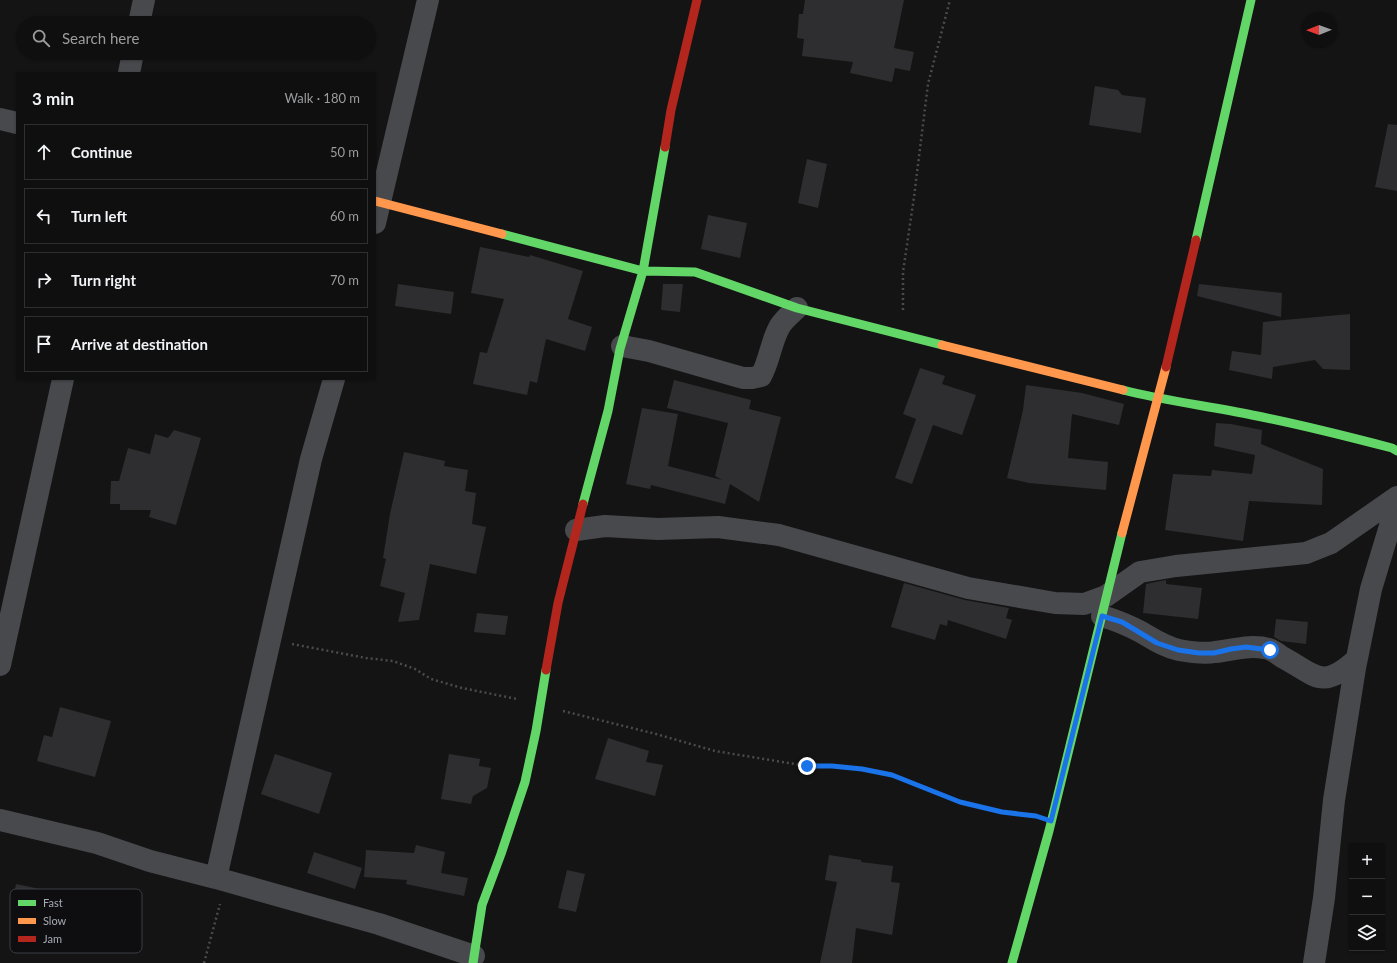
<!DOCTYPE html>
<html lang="en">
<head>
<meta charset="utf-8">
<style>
	body { margin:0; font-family:Lato,sans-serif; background:#1d1d1d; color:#f1f3f6 }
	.controls { position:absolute; right:12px; bottom:12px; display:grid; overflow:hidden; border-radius:0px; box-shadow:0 1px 3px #0004 }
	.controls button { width:36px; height:36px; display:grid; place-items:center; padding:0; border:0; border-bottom:1px solid #2f2f2f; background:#0f0f0f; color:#f1f3f6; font:20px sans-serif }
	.compass { position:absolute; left:1301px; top:12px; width:36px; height:36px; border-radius:50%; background:#0f0f0f; box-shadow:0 1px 3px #0004; rotate:269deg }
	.stop { position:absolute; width:12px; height:12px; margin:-9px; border:3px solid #1a73e8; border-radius:50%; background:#fff }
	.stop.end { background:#1a73e8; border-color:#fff; box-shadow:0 1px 4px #0008 }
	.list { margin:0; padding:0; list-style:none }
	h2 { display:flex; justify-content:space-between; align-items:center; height:52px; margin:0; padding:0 16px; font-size:17px }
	h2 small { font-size:13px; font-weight:400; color:#9b9c9e }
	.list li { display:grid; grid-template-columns:26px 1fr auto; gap:12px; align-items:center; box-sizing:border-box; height:56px; margin:0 8px 8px; padding:0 8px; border:1px solid #2f2f2f; border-radius:0px }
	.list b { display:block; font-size:15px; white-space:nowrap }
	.list em { font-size:13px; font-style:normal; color:#9b9c9e }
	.icon { flex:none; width:22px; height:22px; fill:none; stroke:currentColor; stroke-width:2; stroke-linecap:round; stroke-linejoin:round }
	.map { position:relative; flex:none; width:1397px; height:963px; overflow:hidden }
	.search { position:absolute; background:#0f0f0f; box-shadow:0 1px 3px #0004; left:16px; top:16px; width:360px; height:44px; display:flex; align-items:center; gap:10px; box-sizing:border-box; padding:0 14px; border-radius:22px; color:#9b9c9e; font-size:15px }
	.panel { position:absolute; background:#0f0f0f; box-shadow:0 1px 3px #0004; left:16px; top:72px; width:360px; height:308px; border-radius:0px }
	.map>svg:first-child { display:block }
	.building { fill:#2e2e30 }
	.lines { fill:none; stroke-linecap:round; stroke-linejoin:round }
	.path { stroke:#4a4b4e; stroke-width:2.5; stroke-dasharray:2 3; stroke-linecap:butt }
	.street { stroke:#48494c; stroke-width:22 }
	.fast { stroke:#63d668; stroke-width:9 }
	.slow { stroke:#ff974d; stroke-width:9 }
	.jam { stroke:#b3261e; stroke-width:9 }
	.route { stroke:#1a73e8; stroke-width:5 }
	.key { fill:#0e0e10; stroke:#3b3d42; stroke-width:1 }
	.key-label { font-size:11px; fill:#a5aab5 }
</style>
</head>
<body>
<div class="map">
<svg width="1397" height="963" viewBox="0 0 1397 963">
	<rect width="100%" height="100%" fill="#141414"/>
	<path class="building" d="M 805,0 L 904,0 L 894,48 L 914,52 L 910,71 L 895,68 L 892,82 L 850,73 L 853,62 L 802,56 L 804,39 L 797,38 L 799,14 L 803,14 Z
		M 1095,86 L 1118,90 L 1122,95 L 1146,98 L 1141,133 L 1089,125 Z
		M 1388,124 L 1397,125 L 1397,191 L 1375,187 Z
		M 807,159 L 827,164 L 818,208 L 798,203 Z
		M 708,215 L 747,223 L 740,258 L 701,249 Z
		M 480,247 L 529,257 L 530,255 L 583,271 L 568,319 L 592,327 L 585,351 L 546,339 L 537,383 L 530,381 L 527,395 L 473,384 L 480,352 L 487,353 L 504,299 L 471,293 Z
		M 398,284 L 454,292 L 451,314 L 395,306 Z
		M 663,284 L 683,284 L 680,312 L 661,310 Z
		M 1199,284 L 1282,293 L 1281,317 L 1197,296 Z
		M 1350,314 L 1350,370 L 1323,369 L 1315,360 L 1273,367 L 1272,379 L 1229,370 L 1232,351 L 1261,355 L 1263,322 Z
		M 920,368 L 945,376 L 942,384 L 976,395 L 962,435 L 933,425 L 912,484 L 895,478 L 916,419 L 903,414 Z
		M 674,380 L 751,400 L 749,409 L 781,417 L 759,502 L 730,484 L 725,504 L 651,485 L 650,489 L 626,484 L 642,408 L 678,414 L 668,466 L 722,480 L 715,476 L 728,423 L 667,408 Z
		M 1026,385 L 1082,393 L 1124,404 L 1119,425 L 1072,414 L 1068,458 L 1108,462 L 1106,490 L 1029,483 L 1007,478 L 1023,410 Z
		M 1216,423 L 1231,424 L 1262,430 L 1261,444 L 1323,469 L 1322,505 L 1249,501 L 1243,541 L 1165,530 L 1173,474 L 1211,476 L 1212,470 L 1252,474 L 1255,455 L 1214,446 Z
		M 174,430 L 201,438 L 176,525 L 149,517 L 151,510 L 120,510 L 120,504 L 110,504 L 111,481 L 119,481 L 128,448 L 150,454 L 155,434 L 168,438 Z
		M 404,452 L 445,461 L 444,466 L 468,470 L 465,491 L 476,493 L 472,524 L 486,527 L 476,574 L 430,564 L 419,620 L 398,622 L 405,593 L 380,586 L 386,559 L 383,558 L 390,514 Z
		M 1166,580 L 1166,584 L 1202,588 L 1198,619 L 1143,613 L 1146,584 Z
		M 904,583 L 965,600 L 1009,608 L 1006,618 L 1012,620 L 1006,639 L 948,620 L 947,626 L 940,624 L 935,640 L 891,627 Z
		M 477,613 L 508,616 L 505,635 L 474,632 Z
		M 1276,619 L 1308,622 L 1306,644 L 1281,641 L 1274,637 Z
		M 60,707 L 111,721 L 95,777 L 37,761 L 44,735 L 52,737 Z
		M 608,738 L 649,751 L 646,762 L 663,765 L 655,796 L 595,779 Z
		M 275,754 L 332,773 L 319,814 L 261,794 Z
		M 449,754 L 480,759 L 479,766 L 491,768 L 487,788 L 473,796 L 471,804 L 441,799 Z
		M 416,845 L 445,852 L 441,873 L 468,878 L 464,896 L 406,884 L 407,880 L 364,877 L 366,850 L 414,853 Z
		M 314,852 L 362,868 L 355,889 L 307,873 Z
		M 829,855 L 861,860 L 861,862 L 893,866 L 891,882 L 900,883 L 892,935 L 856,928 L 852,963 L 820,963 L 837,882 L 825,880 Z
		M 567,870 L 585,874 L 576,912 L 558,908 Z
		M 16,884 L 50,891 L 46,913 L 12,905 Z"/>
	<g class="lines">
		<path class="path" d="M 903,310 L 903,272 L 914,197 L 928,84 L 950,0
			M 292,644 L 366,658 L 393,661 L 415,669 L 431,679 L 462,688 L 517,699
			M 563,711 L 656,734 L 715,751 L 807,766 L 833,766 L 862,769 L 892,775 L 961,802 L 1002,812 L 1028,815
			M 204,963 L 220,904"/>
		<path class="street" d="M 139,23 L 144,0
			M 129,73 L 133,53
			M 0,119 L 17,123
			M 375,223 L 428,0
			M 622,346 L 649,351 L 743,378 L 752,378 L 761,376 C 770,360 771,341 780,326 C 784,319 792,313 797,308
			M 576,530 L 605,526 L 658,529 L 718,527 L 779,535 L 968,588 L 1055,603 L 1084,604 L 1106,596 L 1140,572 L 1176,566 L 1306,553 L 1331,543 L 1397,497
			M 1102,616 C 1115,620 1128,625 1141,632 C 1153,639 1165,647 1179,650 C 1190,652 1204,654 1215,652 C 1233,650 1251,644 1269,649 C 1274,651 1278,654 1282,657 C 1316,675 1321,691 1356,660
			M 0,665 L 63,379
			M 0,820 L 97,843 L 150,861 L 216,878 L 379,924 L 474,956
			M 216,878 L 311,459 L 334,379
			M 1314,963 L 1324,898 L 1334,800 L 1355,668 L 1371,589 L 1397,503"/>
		<path class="fast" d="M 502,234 L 643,271 L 695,272 L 797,308 L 942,345
			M 1196,240 L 1251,0
			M 1123,390 C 1166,401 1209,406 1252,415 C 1299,424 1346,436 1392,448 L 1397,451
			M 583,504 L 608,411 L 620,349 L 643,271 L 665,147
			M 473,963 L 482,905 L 501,854 L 525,782 L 536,731 L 546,670
			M 1012,963 L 1049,831 L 1122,533"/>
		<path class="slow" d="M 375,201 L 502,234
			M 942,345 L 1123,390
			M 1122,533 L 1166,367"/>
		<path class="jam" d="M 665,147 L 671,110 L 697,0
			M 1166,367 L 1196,240
			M 546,670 L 558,603 L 583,504"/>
	</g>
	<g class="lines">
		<path class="route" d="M 807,766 L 832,766 L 862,769 L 892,775 L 960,802 L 1002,812 L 1036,816 L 1051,821 L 1102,616 L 1122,622 L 1157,643 L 1178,650 L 1199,653 L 1214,653 L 1231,649 L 1246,647 L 1270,650"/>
	</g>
	<rect x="10" y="889" width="132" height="64" rx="6" class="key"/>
	<rect x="18" y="900" width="18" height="6" fill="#63d668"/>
	<rect x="18" y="918" width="18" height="6" fill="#ff974d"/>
	<rect x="18" y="936" width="18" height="6" fill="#b3261e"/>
	<g class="key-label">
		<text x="43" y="907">Fast</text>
		<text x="43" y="925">Slow</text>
		<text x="43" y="943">Jam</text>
	</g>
</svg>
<div class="controls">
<button>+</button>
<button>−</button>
<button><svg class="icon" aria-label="layers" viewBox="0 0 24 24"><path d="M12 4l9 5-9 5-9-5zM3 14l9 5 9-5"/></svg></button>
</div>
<svg class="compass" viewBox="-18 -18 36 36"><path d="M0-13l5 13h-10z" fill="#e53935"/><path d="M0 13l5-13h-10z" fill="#9b9c9e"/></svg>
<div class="stop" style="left:1270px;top:650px"></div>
<div class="stop end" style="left:807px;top:766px"></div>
<div class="search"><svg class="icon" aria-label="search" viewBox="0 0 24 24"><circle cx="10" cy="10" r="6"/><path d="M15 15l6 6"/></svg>Search here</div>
<section class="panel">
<h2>3 min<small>Walk · 180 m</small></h2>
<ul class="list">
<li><svg class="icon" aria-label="ahead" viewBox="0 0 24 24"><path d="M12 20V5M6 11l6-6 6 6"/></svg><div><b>Continue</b></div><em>50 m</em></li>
<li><svg class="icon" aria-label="left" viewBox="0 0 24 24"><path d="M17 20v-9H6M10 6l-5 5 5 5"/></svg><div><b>Turn left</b></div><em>60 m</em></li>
<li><svg class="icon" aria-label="right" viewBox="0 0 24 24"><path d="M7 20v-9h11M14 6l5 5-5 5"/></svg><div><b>Turn right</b></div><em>70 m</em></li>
<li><svg class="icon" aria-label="arrive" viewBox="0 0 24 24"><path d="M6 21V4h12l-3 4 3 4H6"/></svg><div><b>Arrive at destination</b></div></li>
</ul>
</section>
</div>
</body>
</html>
